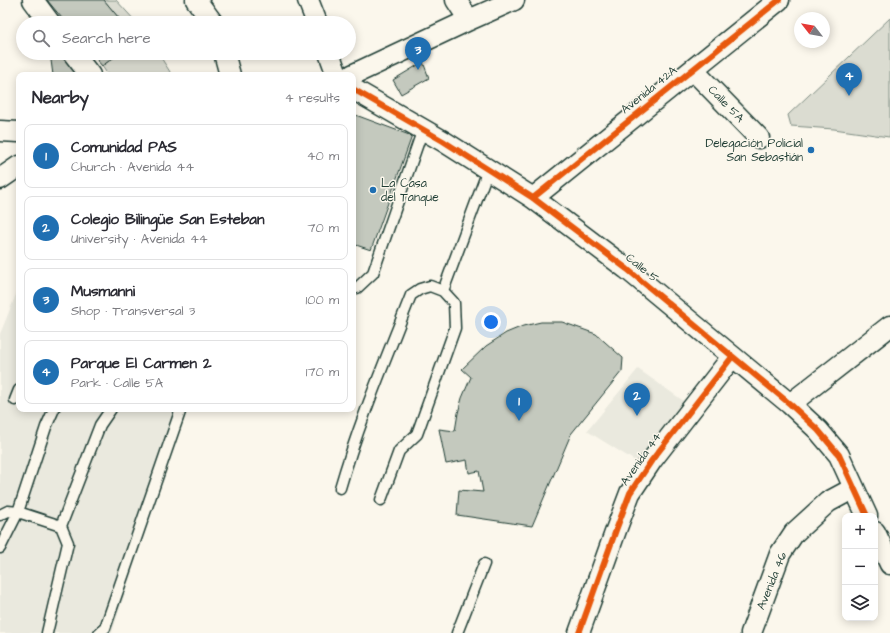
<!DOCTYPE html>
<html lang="en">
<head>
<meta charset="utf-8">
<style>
	body { margin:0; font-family:"Architects Daughter",sans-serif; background:#f7f7f7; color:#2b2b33 }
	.controls { position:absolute; right:12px; bottom:12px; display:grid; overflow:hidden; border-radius:8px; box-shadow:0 2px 10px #0003 }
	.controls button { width:36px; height:36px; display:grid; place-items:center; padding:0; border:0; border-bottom:1px solid #e1e1e2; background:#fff; color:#2b2b33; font:20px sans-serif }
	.compass { position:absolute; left:794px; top:12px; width:36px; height:36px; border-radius:50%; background:#fff; box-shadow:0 2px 10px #0003; rotate:301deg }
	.you { position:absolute; left:491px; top:322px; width:14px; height:14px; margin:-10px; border:3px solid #fff; border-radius:50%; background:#1a73e8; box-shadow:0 0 0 6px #1a73e833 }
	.badge { display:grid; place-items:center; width:26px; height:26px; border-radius:50%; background:#1f6fb2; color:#fff; font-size:13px; font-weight:700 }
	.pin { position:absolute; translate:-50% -33px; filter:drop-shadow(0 1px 2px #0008) }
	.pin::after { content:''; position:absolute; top:21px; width:14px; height:12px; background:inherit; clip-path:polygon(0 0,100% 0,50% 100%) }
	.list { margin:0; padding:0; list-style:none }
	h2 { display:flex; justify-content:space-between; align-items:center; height:52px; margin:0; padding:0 16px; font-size:17px }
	h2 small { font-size:13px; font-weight:400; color:#7c7c81 }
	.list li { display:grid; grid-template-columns:26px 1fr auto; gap:12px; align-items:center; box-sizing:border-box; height:64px; margin:0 8px 8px; padding:0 8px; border:1px solid #e1e1e2; border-radius:8px }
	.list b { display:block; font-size:15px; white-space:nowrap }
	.list p { margin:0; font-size:13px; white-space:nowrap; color:#7c7c81 }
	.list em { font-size:13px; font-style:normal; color:#7c7c81 }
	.icon { flex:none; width:22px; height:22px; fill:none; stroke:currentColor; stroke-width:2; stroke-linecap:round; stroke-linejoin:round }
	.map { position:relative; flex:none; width:890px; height:633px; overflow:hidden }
	.search { position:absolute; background:#fff; box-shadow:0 2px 10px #0003; left:16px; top:16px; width:340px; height:44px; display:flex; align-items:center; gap:10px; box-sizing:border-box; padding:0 14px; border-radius:22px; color:#7c7c81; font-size:15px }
	.panel { position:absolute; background:#fff; box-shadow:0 2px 10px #0003; left:16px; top:72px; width:340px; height:340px; border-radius:8px }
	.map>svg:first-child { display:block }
	.built { fill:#eae9de }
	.green { fill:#dbdcd1; stroke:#7d8c82 }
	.building { fill:#c4c9be; stroke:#1f3d34 }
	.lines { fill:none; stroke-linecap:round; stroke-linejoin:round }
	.service-casing { stroke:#1f3d34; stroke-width:13 }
	.minor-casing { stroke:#1f3d34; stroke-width:23 }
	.service { stroke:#fbf7ec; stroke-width:10 }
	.minor { stroke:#fbf7ec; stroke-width:20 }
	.cycleway-casing { stroke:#fbf7ec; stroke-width:8 }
	.cycleway { stroke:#e8590c; stroke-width:6 }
	.poi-dot { fill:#1f6fb2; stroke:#fbf7ec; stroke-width:1.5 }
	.labels { text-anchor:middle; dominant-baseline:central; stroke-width:3; stroke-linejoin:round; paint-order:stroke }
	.street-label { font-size:12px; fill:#1f3d34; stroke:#fbf7ec }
	.poi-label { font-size:12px; fill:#1f3d34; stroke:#fbf7ec; text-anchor:end }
</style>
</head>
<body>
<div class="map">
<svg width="890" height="633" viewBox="0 0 890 633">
	<rect width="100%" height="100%" fill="#fbf7ec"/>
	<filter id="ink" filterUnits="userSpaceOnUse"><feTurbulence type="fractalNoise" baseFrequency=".025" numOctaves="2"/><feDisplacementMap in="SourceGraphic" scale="8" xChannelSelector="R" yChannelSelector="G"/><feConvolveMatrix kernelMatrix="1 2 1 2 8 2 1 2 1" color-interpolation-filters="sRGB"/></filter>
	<g filter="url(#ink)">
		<path class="built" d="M 19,287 L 19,409 L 185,409 L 112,633 L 0,633 L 0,334 Z
			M 638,369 L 685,402 L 640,464 L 587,431 Z"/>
		<path class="green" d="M 104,0 L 116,0 L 137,23 L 123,23 Z
			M 890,18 L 890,136 L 889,137 L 834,129 L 791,126 L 788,115 Z
			M 120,53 L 158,53 L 172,75 L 108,75 L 102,66 Z"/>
		<path class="building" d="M 47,0 L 104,0 L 123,23 L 66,23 Z
			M 50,53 L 62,53 L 79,75 L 53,75 Z
			M 91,53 L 120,53 L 102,66 Z
			M 423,62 L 429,78 L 401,94 L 393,80 Z
			M 353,114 L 412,136 L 371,250 L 353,244 Z
			M 541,322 L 562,322 L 596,334 L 623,358 L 622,371 L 571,434 L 532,526 L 457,515 L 459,490 L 483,492 L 479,471 L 469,473 L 467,460 L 446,464 L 439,429 L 455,431 L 458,413 L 462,398 L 471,377 L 462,369 L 486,346 L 506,333 L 523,326 Z"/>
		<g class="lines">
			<defs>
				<path id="service" d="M 353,289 L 357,288 L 373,273 L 423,129
					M 15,400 L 19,390
					M 340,488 C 359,422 386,359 411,295 L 420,289 L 430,286 L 443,291
					M 381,500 L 399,451 L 417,434 L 455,328 L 454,303 L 443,291 L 488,170
					M 0,515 L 8,511 L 18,512 L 61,526 L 100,425 L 111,409
					M 0,548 L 18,512 L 46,427 L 54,409
					M 47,633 L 68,543 L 61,526
					M 99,633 L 105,628 L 181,409
					M 457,633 L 484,564"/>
				<path id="minor" d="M 33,0 L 50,23
					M 196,0 L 213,23
					M 308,0 L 317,23
					M 456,0 L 469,20
					M 73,53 L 90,75
					M 224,53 L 230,75
					M 329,53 L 337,75
					M 693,70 L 759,138
					M 352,75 L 469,20 L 514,0
					M 353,89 L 443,141 L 533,198 L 627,269 L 790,404 L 818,430 L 839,455 L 867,516
					M 0,131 L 19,132
					M 0,179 L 19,166
					M 533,198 L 779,0
					M 790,404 L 890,326
					M 875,532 L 890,564
					M 579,633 L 616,530 L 630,493 L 652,460 L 732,357
					M 751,633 L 780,554 L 794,533 L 828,502 L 854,488"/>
			</defs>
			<use href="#service" class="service-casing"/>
			<use href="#minor" class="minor-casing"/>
			<use href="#service" class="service"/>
			<use href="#minor" class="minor"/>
			<defs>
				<path id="cycleway" d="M 353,89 L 443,141 L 533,198 L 627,269 L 790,404 L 818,430 L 839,455 L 867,516
					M 533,198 L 779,0
					M 579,633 L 616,530 L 630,493 L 652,460 L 732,357"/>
			</defs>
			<use href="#cycleway" class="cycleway-casing"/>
			<use href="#cycleway" class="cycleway"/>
		</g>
	</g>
	<g class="poi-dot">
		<circle cx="811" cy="150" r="4"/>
		<circle cx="373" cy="190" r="4"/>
	</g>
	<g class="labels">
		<g class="street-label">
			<text transform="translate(649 90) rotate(-39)">Avenida 42A</text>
			<text transform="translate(726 104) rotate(46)">Calle 5A</text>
			<text transform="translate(642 268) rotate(39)">Calle 5</text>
			<text transform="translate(641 459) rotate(-55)">Avenida 44</text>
			<text transform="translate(772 581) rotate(-68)">Avenida 46</text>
		</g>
		<g class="poi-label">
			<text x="803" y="143">Delegación Policial<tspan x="803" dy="14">San Sebastián</tspan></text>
			<text x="381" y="183" text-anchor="start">La Casa<tspan x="381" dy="14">del Tanque</tspan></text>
		</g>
	</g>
</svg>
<div class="controls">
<button>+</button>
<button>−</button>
<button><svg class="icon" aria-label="layers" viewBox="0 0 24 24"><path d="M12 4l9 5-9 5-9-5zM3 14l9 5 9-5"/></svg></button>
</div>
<svg class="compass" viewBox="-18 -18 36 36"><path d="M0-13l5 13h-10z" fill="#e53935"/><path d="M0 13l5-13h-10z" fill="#7c7c81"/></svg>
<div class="you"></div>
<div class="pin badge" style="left:519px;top:421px">1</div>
<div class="pin badge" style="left:637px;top:416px">2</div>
<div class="pin badge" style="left:418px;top:70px">3</div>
<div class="pin badge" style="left:849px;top:96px">4</div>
<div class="search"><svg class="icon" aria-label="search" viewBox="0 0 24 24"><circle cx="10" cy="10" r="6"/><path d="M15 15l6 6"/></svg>Search here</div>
<section class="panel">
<h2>Nearby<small>4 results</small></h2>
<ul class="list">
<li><span class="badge">1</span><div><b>Comunidad PAS</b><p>Church · Avenida 44</p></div><em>40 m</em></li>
<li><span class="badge">2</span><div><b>Colegio Bilingüe San Esteban</b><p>University · Avenida 44</p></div><em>70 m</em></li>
<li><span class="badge">3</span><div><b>Musmanni</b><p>Shop · Transversal 3</p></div><em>100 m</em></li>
<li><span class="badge">4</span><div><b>Parque El Carmen 2</b><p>Park · Calle 5A</p></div><em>170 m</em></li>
</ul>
</section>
</div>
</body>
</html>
